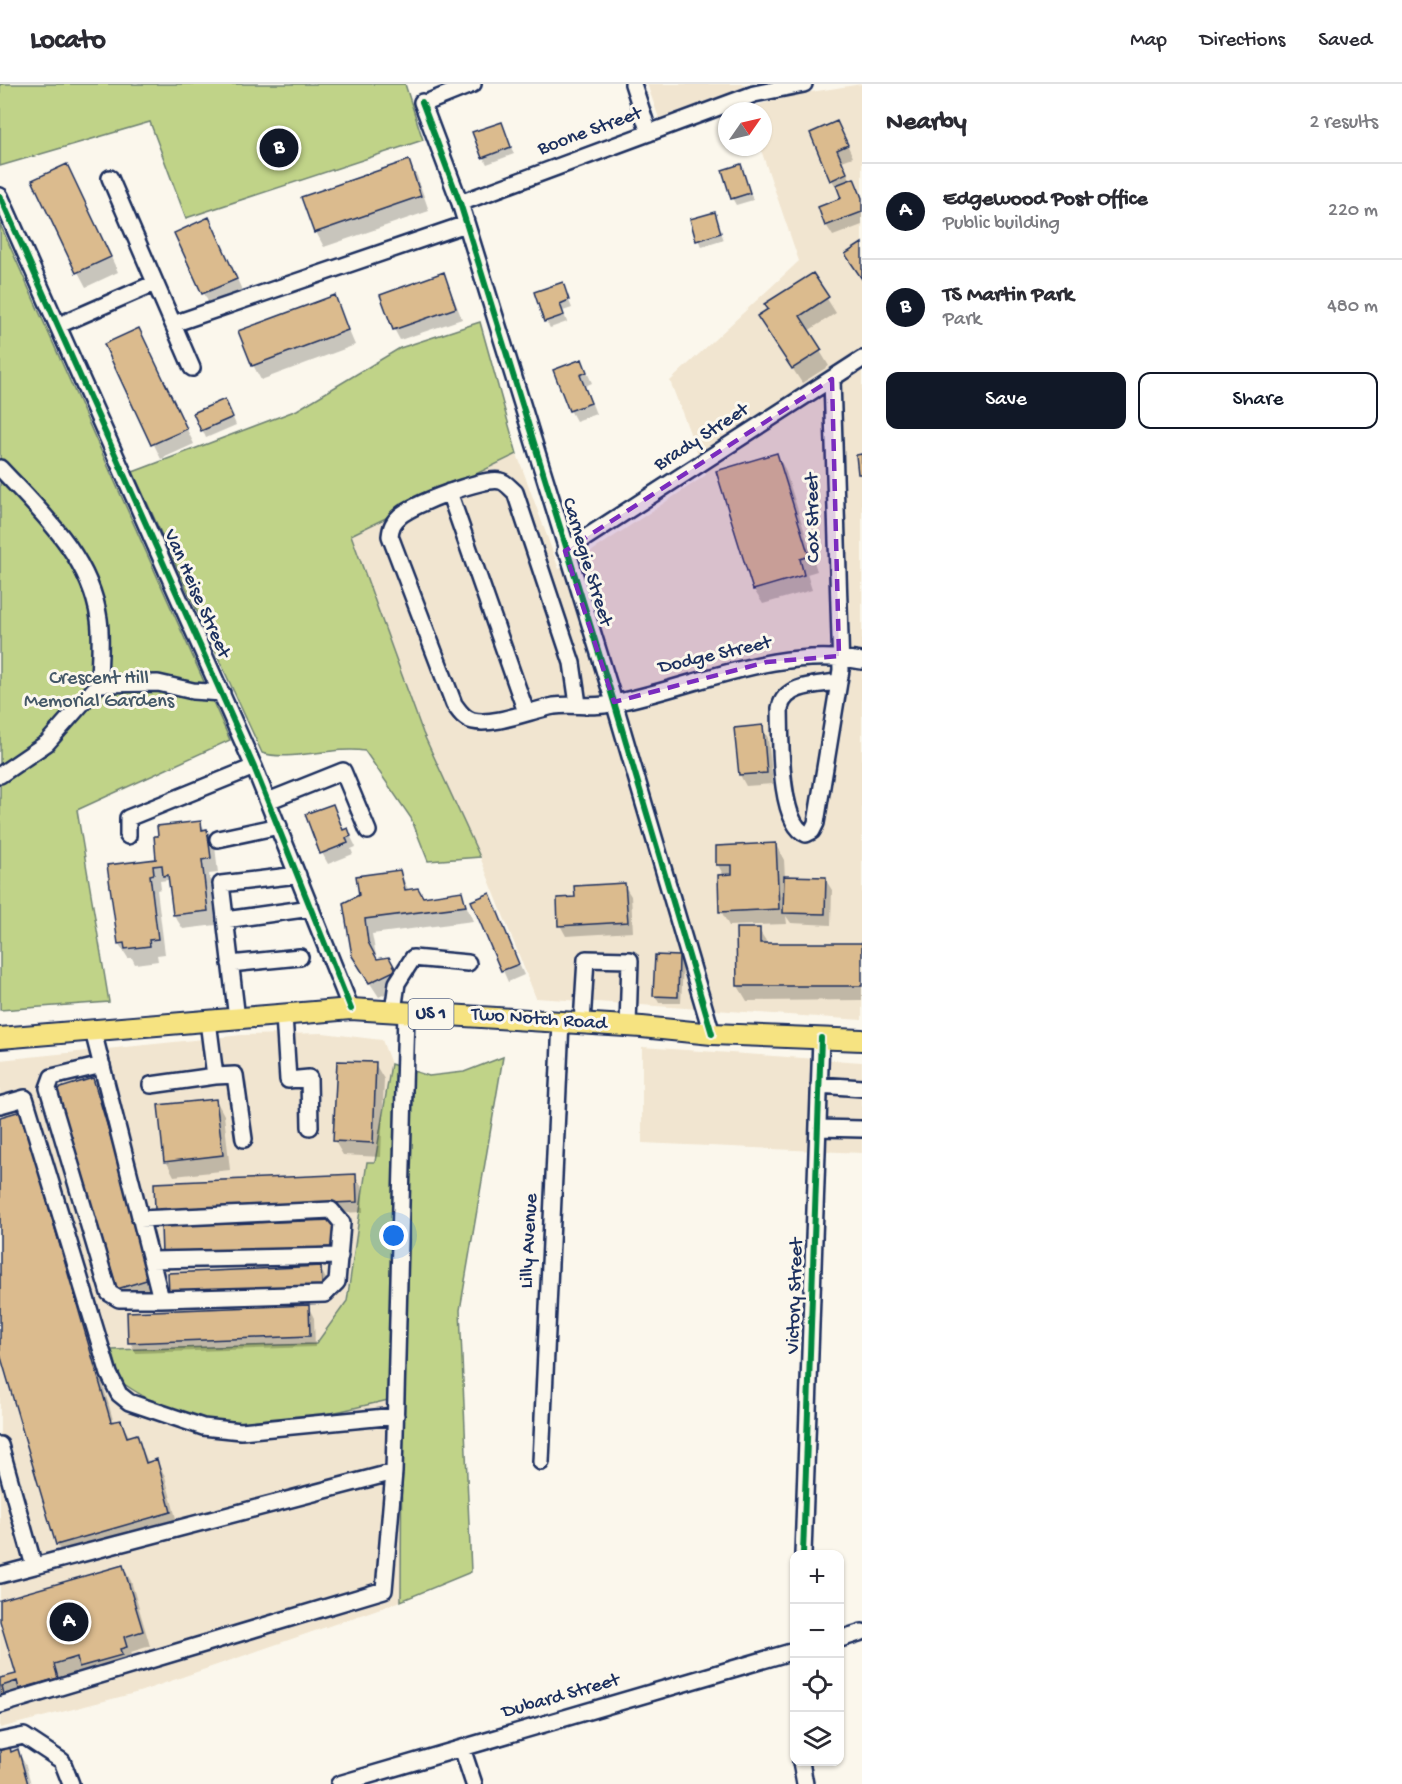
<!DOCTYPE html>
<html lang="en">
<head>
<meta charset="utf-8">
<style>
	body { margin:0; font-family:"Gochi Hand",sans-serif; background:#f2f2f3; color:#2b2b33 }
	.controls { position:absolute; right:18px; bottom:18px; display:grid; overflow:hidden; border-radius:12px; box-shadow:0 2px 4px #0004 }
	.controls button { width:54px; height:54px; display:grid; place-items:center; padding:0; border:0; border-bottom:2px solid #e1e1e2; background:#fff; color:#2b2b33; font:30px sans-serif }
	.compass { position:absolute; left:718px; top:18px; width:54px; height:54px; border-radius:50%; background:#fff; box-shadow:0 2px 4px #0004; rotate:56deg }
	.you { position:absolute; left:394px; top:1152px; width:21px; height:21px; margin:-15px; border:4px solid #fff; border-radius:50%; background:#1a73e8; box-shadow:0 0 0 9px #1a73e833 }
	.badge { display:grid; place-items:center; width:39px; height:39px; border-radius:50%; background:#111827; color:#fff; font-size:20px; font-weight:700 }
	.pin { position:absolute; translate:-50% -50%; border:3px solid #fff; box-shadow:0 2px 6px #0006 }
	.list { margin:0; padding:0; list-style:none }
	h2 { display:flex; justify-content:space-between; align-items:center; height:78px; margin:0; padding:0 24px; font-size:26px }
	h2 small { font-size:20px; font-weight:400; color:#7c7c81 }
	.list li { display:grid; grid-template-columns:39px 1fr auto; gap:18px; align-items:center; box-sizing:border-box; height:96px; padding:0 24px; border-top:2px solid #e1e1e2 }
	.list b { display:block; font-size:22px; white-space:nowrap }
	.list p { margin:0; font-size:20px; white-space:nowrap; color:#7c7c81 }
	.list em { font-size:20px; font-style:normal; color:#7c7c81 }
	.actions { display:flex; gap:12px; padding:18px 24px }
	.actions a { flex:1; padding:14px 0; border:2px solid #111827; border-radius:12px; text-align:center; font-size:21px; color:#111827 }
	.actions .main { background:#111827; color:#fff }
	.icon { flex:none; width:33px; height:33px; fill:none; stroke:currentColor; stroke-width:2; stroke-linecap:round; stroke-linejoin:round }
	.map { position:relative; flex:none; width:862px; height:1700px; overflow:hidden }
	header { display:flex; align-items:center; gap:36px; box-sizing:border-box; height:84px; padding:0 30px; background:#fff; border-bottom:2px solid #e1e1e2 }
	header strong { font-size:28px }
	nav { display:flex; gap:33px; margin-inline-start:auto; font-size:21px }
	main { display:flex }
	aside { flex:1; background:#fff }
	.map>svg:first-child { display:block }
	.built { fill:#f1e5d0 }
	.green { fill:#c0d388; stroke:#6e8173; stroke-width:1.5 }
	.shadow { fill:#0003 }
	.building { fill:#dbbb8e; stroke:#1b2f5e; stroke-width:1.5 }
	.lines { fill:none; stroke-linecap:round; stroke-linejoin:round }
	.minor-casing { stroke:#1b2f5e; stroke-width:20 }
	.major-casing { stroke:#1b2f5e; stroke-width:24 }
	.minor { stroke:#fbf7ec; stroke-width:15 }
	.major { stroke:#f6e381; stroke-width:20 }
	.cycleway-casing { stroke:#fbf7ec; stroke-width:10 }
	.cycleway { stroke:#00873e; stroke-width:6 }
	.marked { fill:#7b2cbf; fill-opacity:0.2; stroke:#7b2cbf; stroke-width:4.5; stroke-dasharray:12 8; stroke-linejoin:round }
	.labels { text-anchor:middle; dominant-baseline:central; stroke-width:6; stroke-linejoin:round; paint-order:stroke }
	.shield { fill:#fbf7ec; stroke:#5e6b89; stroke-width:1.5 }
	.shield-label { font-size:18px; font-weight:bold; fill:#1b2f5e }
	.street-label { font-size:20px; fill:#1b2f5e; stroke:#fbf7ec }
	.park-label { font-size:20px; fill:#445868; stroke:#fbf7ec }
</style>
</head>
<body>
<header>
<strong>Locato</strong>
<nav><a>Map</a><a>Directions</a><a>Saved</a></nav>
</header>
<main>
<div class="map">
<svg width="862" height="1700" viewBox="0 0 862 1700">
	<rect width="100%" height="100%" fill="#fbf7ec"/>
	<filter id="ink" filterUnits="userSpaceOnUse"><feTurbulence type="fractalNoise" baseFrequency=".0167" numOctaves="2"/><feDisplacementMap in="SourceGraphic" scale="12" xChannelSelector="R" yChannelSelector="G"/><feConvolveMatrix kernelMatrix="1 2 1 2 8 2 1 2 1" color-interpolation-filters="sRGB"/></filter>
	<g filter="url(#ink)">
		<path class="built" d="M 647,0 L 756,0 L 660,37 Z
			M 862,0 L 862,936 L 536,914 L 480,773 L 423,649 L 351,451 L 517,370 L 559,485 L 583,473 L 706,391 L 670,297 L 799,177 L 760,63 L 763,63 L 763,27 L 747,27 L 746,24 L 798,10 Z
			M 323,949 L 382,956 L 391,980 L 375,1078 L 367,1079 L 339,1260 L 112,1266 L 121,1298 L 168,1326 L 263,1342 L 402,1313 L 401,1517 L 139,1608 L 0,1644 L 0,976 L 242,951 Z
			M 642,963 L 862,978 L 862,1069 L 642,1059 Z"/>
		<path class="green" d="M 0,0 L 405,0 L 423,56 L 186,134 L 150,38 L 0,82 Z
			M 0,140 L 230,656 L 77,726 L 109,918 L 0,926 Z
			M 480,238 L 517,370 L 351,451 L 423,649 L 480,773 L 428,777 L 411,734 L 365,667 C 332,662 289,678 262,669 L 133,388 L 297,326 L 400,264 Z
			M 503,973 L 460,1226 L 471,1488 L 401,1517 L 402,1313 C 350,1324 252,1353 203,1338 C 173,1330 146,1315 121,1298 L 112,1266 L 316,1260 L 347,1217 L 367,1078 L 375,1078 L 391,980 L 429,992 L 464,988 Z"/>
		<path class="shadow" d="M 501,39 L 514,70 L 487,80 L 483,73 Z
			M 837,39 L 853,73 L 842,77 L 851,97 L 854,96 L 862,112 L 862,141 L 833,152 L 826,141 L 843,115 L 832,96 Z
			M 408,78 L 417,92 L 429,127 L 324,163 L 316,148 Z
			M 741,82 L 753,116 L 736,121 L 732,114 Z
			M 75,97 L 118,188 L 86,203 L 78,188 Z
			M 714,130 L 724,156 L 702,163 L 698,156 Z
			M 215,146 L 242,206 L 209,220 L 176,149 Z
			M 444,190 L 462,235 L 400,256 L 394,245 Z
			M 812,191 L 836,229 L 808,247 L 829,282 L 802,299 L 768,247 Z
			M 562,200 L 572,224 L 563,227 L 567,238 L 550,244 L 546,237 Z
			M 334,212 L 355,261 L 261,296 L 253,281 Z
			M 139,246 L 194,360 L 161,375 L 106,261 Z
			M 582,277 L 592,299 L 585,302 L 596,330 L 576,337 L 570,326 Z
			M 229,324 L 236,341 L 206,354 L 195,329 Z
			M 777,371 L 785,385 L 817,487 L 807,490 L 812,506 L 763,520 L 754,506 L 718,388 Z
			M 762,643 L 768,654 L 773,700 L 746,702 L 740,691 Z
			M 332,722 L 344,747 L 347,745 L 356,763 L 351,765 L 353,770 L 328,780 L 322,769 Z
			M 200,738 L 215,762 L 218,789 L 209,790 L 216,841 L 183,845 L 174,831 L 170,801 L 168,796 L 160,797 L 161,805 L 157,806 L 165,870 L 157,871 L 158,877 L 135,880 L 132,874 L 128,874 L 119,860 L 109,782 L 158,776 Z
			M 776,761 L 784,776 L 785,794 L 825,795 L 832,806 L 831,841 L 791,839 L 786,832 L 787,840 L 729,842 L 721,827 L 724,792 L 718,781 Z
			M 399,787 L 409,807 L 423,815 L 461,809 L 473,837 L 372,850 L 377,877 L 389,875 L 403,901 L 379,913 L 362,887 L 345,820 Z
			M 624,801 L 631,812 L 633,848 L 566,852 L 560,841 Z
			M 489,811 L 524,891 L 508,898 L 473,818 Z
			M 759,846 L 768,860 L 862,863 L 862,916 L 747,917 L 738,902 Z
			M 679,873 L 683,880 L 681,919 L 659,919 L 655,911 Z
			M 375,980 L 384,995 L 381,1073 L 343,1071 L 334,1056 Z
			M 92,996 L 99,1007 L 158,1205 L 124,1215 L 118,1204 Z
			M 216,1016 L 224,1031 L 230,1086 L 174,1092 L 166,1077 Z
			M 21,1029 L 29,1044 L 114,1339 L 121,1338 L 130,1354 L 136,1352 L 149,1380 L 157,1377 L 165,1392 L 178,1442 L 66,1476 L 57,1461 L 0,1264 L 0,1035 Z
			M 355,1092 L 362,1103 L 363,1128 L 163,1137 L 157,1126 Z
			M 333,1137 L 339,1148 L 340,1174 L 170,1180 Z
			M 320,1184 L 326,1195 L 327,1212 L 169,1190 Z
			M 308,1222 L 314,1234 L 315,1263 L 136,1269 L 130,1258 Z
			M 123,1483 L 131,1497 L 150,1562 L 131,1568 L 134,1578 L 0,1617 L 0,1596 L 17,1591 L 0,1531 L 0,1518 Z
			M 18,1667 L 26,1682 L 31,1700 L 0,1700 L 0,1668 Z"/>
		<path class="building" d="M 837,37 L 848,61 L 837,66 L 847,89 L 830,97 L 810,49 Z
			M 502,38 L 511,63 L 482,74 L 472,48 Z
			M 409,76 L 421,112 L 314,149 L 301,113 Z
			M 67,80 L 111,173 L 76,189 L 32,96 Z
			M 741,80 L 750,109 L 731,115 L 722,86 Z
			M 854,94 L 862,114 L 862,128 L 825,142 L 818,123 L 841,114 L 836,101 Z
			M 715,128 L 721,149 L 696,157 L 690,135 Z
			M 209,133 L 237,195 L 202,210 L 174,149 Z
			M 862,159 L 862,195 L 845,170 Z
			M 444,188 L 456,224 L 393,246 L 380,211 Z
			M 813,189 L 829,213 L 800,232 L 822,266 L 792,285 L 757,232 L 768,225 L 764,220 Z
			M 563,198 L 569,216 L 560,220 L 564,231 L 544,238 L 534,208 Z
			M 335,211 L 348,246 L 252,282 L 238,247 Z
			M 139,244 L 187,345 L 151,361 L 104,260 Z
			M 582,275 L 587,288 L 580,291 L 591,319 L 569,327 L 553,286 Z
			M 225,315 L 233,333 L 201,347 L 193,329 Z
			M 777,369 L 809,472 L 800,475 L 804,491 L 753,506 L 716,387 Z
			M 862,370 L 862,390 L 858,390 L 856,371 Z
			M 763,641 L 767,689 L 739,691 L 734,644 Z
			M 333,720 L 343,746 L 348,744 L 351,752 L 346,754 L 348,759 L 320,770 L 305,730 Z
			M 201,737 L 202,746 L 207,745 L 211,774 L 202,776 L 208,827 L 173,831 L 168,791 L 163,792 L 162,781 L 153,782 L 154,790 L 150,791 L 158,855 L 149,856 L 150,862 L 125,865 L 124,859 L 118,860 L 107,781 L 156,775 L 154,752 L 158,752 L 157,742 Z
			M 776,759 L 779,825 L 719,828 L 718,791 L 732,790 L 732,781 L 716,781 L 716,762 Z
			M 400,786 L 405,806 L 418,804 L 423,813 L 462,807 L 466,822 L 365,835 L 368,858 L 377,875 L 389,873 L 396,886 L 369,899 L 352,872 L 343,819 L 359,811 L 356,792 Z
			M 784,792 L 826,793 L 825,830 L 783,829 Z
			M 625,799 L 628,838 L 558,842 L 557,814 L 575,813 L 574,802 Z
			M 490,809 L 519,880 L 501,887 L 471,817 Z
			M 736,844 L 760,844 L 760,859 L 862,859 L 862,902 L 737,902 Z
			M 655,871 L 679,872 L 678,913 L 653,912 Z
			M 337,977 L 376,978 L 373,1059 L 333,1057 Z
			M 93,994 L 153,1194 L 117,1205 L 57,1005 Z
			M 216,1015 L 223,1071 L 164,1078 L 158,1021 Z
			M 21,1027 L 111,1338 L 121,1336 L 127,1353 L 137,1350 L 146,1379 L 157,1375 L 171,1428 L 56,1461 L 0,1270 L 0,1033 Z
			M 356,1090 L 357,1118 L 155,1126 L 154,1099 Z
			M 334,1136 L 335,1163 L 162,1170 L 161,1142 Z
			M 321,1182 L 322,1202 L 169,1209 L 168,1189 Z
			M 309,1221 L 310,1252 L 128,1259 L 127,1228 Z
			M 123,1481 L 143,1547 L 124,1553 L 127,1563 L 120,1565 L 122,1571 L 79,1583 L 77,1573 L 54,1580 L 58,1594 L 19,1605 L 17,1597 L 2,1602 L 4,1610 L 0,1611 L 0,1594 L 16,1590 L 0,1537 L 0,1516 Z
			M 10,1663 L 11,1668 L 18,1665 L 28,1700 L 0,1700 L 0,1666 Z"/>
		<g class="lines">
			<defs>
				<path id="minor" d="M 633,0 L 649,49
					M 422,18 L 460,119 L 614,618 L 712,950
					M 423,20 L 473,0
					M 110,94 L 192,284
					M 0,112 L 254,683 L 351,925
					M 460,119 L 754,10 L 804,0
					M 173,240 L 466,140
					M 59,241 L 155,199
					M 832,295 L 841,586 L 816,739 L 812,747 L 806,750 C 778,739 781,652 780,624 C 785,600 818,601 838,598
					M 0,384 C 41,428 90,472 99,535 C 102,556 99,579 99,600 L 47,659 L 0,691
					M 449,408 L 526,628
					M 565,467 L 862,275
					M 99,600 L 158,599 L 193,607 L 222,609
					M 578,620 L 572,579 L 515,408 C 510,404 506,398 500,397 C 484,393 413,420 400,432 C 393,438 391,443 390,452 L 454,620 C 459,627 464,635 473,637 C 494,642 532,626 554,622 C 570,620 588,623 604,621 C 689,606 773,561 862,577
					M 268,717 L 343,687 L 368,747
					M 128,752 L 128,734 L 254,683
					M 218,755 L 279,742
					M 225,836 L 311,824
					M 230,880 L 300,873
					M 393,927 L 397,899 L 413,874 L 468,879
					M 284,931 L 288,996 L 309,994 L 310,1043
					M 237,935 L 221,800 L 298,791
					M 582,939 L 586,875 L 630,876 L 628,942
					M 93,947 C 116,1036 138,1126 161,1215 L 119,1215 L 109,1209 L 48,1004 L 52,993 L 102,981
					M 215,992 L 235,991 L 244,1055
					M 151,1001 L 215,992 L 208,937
					M 819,1001 L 862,1004
					M 0,1021 L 25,1014 L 109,1290 L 119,1310 L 129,1318 L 203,1343 L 241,1347 L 396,1332
					M 818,1044 L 862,1045
					M 140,1135 L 331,1126 L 342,1139 L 337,1198 L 325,1210 L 161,1215
					M 151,1176 L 340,1172
					M 0,1361 L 34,1482
					M 541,1378 L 561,938
					M 803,1470 L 821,954
					M 0,1491 L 394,1388
					M 840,1555 L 862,1548
					M 0,1621 L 384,1506 L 394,1388 L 406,928
					M 0,1657 L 24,1652 L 62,1677 L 71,1700
					M 462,1664 L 474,1700
					M 801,1678 L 805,1700
					M 339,1700 L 794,1567"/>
				<path id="major" d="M 0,954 L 351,925 L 642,943 L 712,950 L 862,956"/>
			</defs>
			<use href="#minor" class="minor-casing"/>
			<use href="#major" class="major-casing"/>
			<use href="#minor" class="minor"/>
			<use href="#major" class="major"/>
			<defs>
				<path id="cycleway" d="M 422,18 L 460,119 L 614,618 L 712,950
					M 0,112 L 254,683 L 351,925
					M 803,1470 L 821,954"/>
			</defs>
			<use href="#cycleway" class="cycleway-casing"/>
			<use href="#cycleway" class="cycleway"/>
		</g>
	</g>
	<path class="marked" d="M 832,295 L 839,572 L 767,578 L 614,618 L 565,467 Z"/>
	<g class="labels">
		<rect class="shield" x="408.5" y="915" width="45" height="30" rx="4.5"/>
		<g class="shield-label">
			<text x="431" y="930">US 1</text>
		</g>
		<g class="street-label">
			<text transform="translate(590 48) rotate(-20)">Boone Street</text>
			<text transform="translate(702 354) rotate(-33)">Brady Street</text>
			<text transform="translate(814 434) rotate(-91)">Cox Street</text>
			<text transform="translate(586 478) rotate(73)">Carnegie Street</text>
			<text transform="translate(196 510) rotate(66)">Van Heise Street</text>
			<text transform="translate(715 572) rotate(-13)">Dodge Street</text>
			<text transform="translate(539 936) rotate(4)">Two Notch Road</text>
			<text transform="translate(530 1157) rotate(-87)">Lilly Avenue</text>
			<text transform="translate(796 1212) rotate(-88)">Victory Street</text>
			<text transform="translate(561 1613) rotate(-16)">Dubard Street</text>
		</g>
		<g class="park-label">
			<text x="99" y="595">Crescent Hill<tspan x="99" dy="23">Memorial Gardens</tspan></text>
		</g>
	</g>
</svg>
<div class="controls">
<button>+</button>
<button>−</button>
<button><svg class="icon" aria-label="locate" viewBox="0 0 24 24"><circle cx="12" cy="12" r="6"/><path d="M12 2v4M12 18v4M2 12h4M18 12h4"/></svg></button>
<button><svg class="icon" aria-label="layers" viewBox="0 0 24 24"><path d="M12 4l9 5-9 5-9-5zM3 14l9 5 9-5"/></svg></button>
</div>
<svg class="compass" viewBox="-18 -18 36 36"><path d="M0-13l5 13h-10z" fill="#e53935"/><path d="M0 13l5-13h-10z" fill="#7c7c81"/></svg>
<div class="you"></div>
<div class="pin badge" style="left:69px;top:1538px">A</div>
<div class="pin badge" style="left:279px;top:64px">B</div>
</div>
<aside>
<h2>Nearby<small>2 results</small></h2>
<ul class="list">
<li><span class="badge">A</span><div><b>Edgewood Post Office</b><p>Public building</p></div><em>220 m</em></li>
<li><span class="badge">B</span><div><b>TS Martin Park</b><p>Park</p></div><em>480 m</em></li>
</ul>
<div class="actions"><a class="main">Save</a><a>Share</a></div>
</aside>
</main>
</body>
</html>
